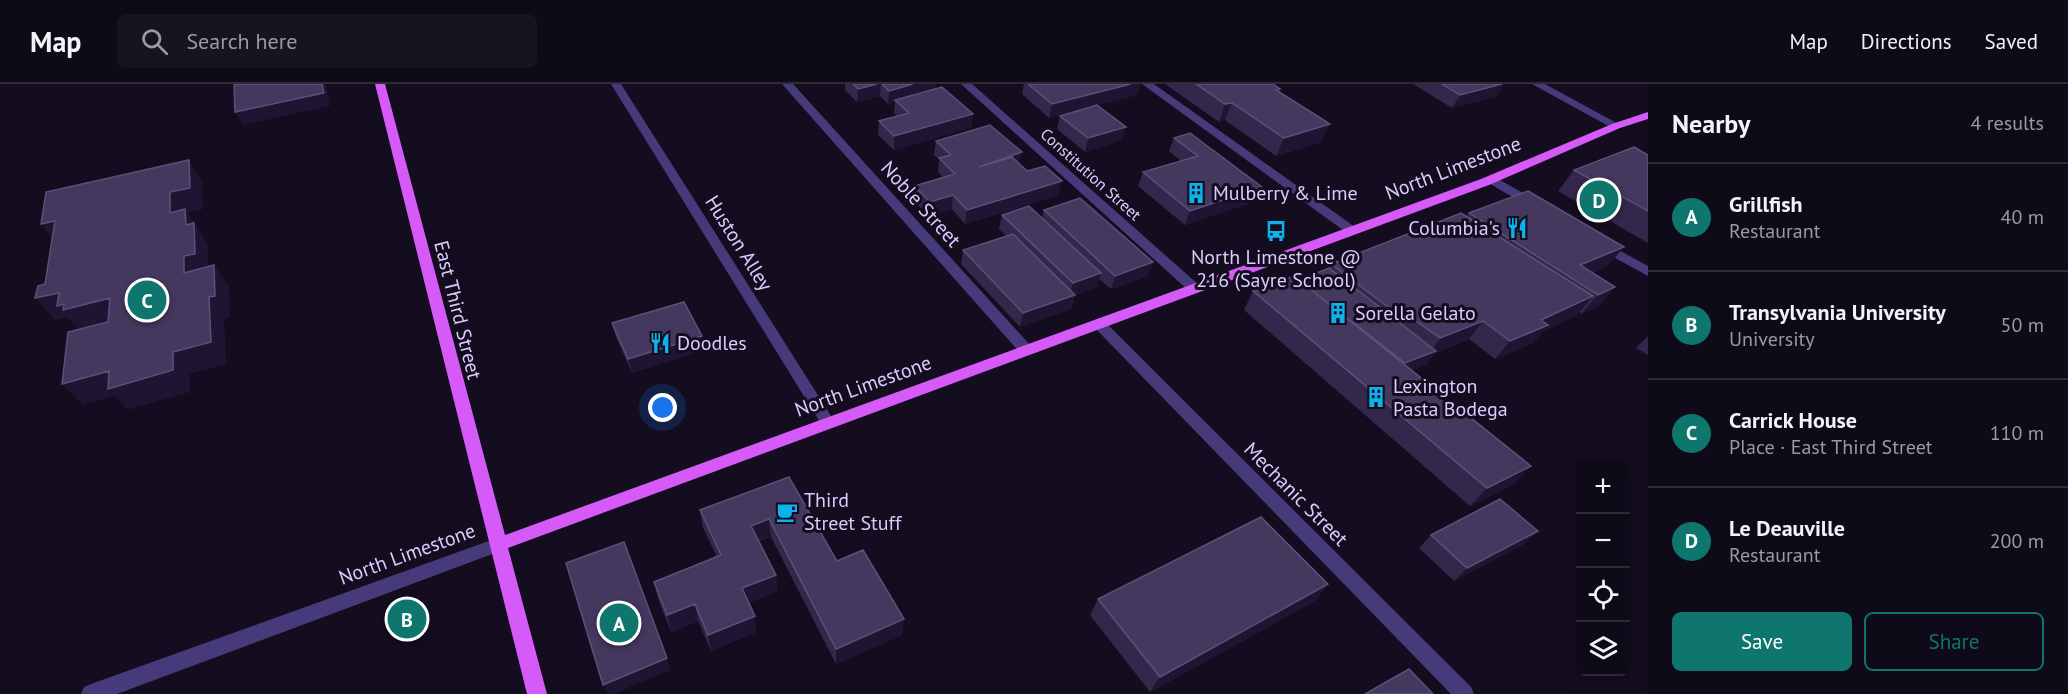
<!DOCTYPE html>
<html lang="en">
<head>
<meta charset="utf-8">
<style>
	body { margin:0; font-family:"PT Sans",sans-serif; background:#171320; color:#f1f3f6 }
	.controls { position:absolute; right:18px; bottom:18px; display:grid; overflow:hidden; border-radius:9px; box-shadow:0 6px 24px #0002 }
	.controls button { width:54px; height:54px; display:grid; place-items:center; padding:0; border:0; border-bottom:2px solid #2e2b36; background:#0e0a17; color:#f1f3f6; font:30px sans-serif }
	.you { position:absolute; left:663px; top:324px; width:21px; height:21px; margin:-15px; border:4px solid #fff; border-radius:50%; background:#1a73e8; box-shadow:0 0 0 9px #1a73e833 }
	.badge { display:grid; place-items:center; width:39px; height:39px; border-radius:50%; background:#0f766e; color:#fff; font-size:20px; font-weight:700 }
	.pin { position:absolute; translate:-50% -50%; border:3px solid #fff; box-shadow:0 2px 6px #0006 }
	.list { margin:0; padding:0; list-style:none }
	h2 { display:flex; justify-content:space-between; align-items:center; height:78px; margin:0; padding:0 24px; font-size:26px }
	h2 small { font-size:20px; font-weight:400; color:#9b9aa1 }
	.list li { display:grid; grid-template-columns:39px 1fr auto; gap:18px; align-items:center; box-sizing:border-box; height:108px; padding:0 24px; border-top:2px solid #2e2b36 }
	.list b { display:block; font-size:22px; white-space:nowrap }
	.list p { margin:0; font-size:20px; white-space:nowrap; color:#9b9aa1 }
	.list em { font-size:20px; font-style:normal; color:#9b9aa1 }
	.actions { display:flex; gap:12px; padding:18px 24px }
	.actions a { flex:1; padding:14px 0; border:2px solid #0f766e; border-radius:9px; text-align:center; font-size:21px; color:#0f766e }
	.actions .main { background:#0f766e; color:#fff }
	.icon { flex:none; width:33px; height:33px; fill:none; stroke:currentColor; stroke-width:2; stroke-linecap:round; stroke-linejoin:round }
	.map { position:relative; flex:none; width:1648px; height:610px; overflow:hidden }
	header { display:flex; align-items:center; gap:36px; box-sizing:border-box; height:84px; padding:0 30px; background:#0e0a17; border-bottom:2px solid #2e2b36 }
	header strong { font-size:28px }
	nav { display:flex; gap:33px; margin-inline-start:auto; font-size:21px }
	.search { width:420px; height:54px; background:#171320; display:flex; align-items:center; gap:15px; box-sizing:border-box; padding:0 21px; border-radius:9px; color:#9b9aa1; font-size:22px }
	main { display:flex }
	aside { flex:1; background:#0e0a17 }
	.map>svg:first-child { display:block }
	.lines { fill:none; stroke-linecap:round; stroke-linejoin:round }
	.minor { fill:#473a7b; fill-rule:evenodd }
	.major { fill:#d55af7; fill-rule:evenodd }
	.wall { fill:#34274c }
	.shaded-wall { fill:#1f1532 }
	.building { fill:#45385f; stroke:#5d5078; stroke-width:1.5 }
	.labels { text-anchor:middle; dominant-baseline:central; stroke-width:6; stroke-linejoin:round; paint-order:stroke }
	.far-street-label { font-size:16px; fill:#dacdfd; stroke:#130d1f }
	.street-label { font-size:20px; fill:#dacdfd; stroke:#130d1f }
	.poi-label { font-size:20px; fill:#dacdfd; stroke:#130d1f; text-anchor:start }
</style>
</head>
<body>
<header>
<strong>Map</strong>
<div class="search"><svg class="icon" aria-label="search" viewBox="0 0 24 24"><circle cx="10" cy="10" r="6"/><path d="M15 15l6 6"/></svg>Search here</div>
<nav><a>Map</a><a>Directions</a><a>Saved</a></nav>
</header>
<main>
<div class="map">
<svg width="1648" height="610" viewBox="0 0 1648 610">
	<rect width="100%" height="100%" fill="#130d1f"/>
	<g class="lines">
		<path class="minor" d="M 611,0 L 621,0 L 833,335 L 836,339 L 833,343 L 823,343 Z
			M 782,0 L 793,0 L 1031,262 L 1033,266 L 1031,270 L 1021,270 Z
			M 961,0 L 972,0 L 1199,201 L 1201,204 L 1199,207 L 1189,207 Z
			M 1142,0 L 1154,0 L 1355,143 L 1357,146 L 1355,149 L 1347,149 Z
			M 1532,0 L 1545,0 L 1622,42 L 1620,44 L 1612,44 Z
			M 1491,91 L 1539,118 L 1541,121 L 1539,124 L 1531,124 L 1487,98 L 1485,95 Z
			M 1602,157 L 1648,182 L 1648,192 L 1597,164 L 1596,161 L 1597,158 Z
			M 1098,234 L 1103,236 L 1471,603 L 1474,610 L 1451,610 L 1093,242 L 1091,239 Z
			M 497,454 L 503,456 L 506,461 L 503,466 L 117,610 L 81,610 L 84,603 L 91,600 Z"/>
		<path class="major" d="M 375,0 L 385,0 L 505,451 L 1481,95 L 1612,40 L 1648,28 L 1648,35 L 1620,44 L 1489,101 L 508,464 L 547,610 L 527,610 Z"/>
	</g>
	<path class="wall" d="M 845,0 L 936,0 L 935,5 L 972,43 L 894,66 L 878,51 L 879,37 L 897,32 L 894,29 L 895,18 L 888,20 L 880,12 L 857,18 L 845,6 Z
		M 1024,0 L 1140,0 L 1137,11 L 1097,21 L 1122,56 L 1085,68 L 1057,45 L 1060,32 L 1088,23 L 1049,34 L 1022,10 Z
		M 1165,0 L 1273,0 L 1280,5 L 1279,8 L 1321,58 L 1276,72 L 1225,36 L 1219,38 Z
		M 1413,0 L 1504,0 L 1496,13 L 1452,24 Z
		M 1174,54 L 1256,117 L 1185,141 L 1138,102 L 1143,88 L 1181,77 L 1169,67 Z
		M 936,57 L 1020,80 L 1059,111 L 965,140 L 952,125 L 928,132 L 913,115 L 914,102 L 943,93 L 938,88 L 939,75 L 934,71 Z
		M 1648,71 L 1648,159 L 1558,107 L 1574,86 Z
		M 1044,126 L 1148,192 L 1111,205 L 1099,195 L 1097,203 L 1075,211 L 1071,225 L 1020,243 L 961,180 L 963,166 L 1006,152 L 999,145 L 1002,131 L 1042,134 Z
		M 1469,129 L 1608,182 L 1592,189 L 1615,203 L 1599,222 L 1581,230 L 1579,228 L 1577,231 L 1543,247 L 1533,259 L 1495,275 L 1469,255 L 1434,270 L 1426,281 L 1412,286 L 1531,382 L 1514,400 L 1470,422 L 1244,226 L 1253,207 L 1299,196 L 1329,184 L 1331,180 L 1466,133 Z
		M 612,239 L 704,266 L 632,289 L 616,253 Z
		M 1648,252 L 1648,271 L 1636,264 Z
		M 789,393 L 837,477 L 902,551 L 836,580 L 771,453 L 759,457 L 776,491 L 777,507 L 749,519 L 756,548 L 711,567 L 698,537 L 671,548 L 658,515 L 654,498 L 717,473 L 703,444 L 700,426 Z
		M 1538,447 L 1524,460 L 1454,497 L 1419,464 L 1431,451 Z
		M 1328,500 L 1315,517 L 1150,608 L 1090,531 L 1098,515 Z"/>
	<path class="shaded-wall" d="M 322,0 L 325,0 L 326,1 L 330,22 L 243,41 L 235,28 Z
		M 877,0 L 881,0 L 880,12 L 857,18 L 858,5 Z
		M 913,0 L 936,0 L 935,7 L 895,16 L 895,18 L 888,20 L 889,7 Z
		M 1131,0 L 1140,0 L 1137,11 L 1049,34 L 1052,20 Z
		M 1504,0 L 1496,13 L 1452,24 L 1460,11 Z
		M 1232,19 L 1225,36 L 1219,38 L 1225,20 Z
		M 973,30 L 972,43 L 894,66 L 894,52 Z
		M 1330,40 L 1321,58 L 1276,72 L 1284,54 Z
		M 1126,43 L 1122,56 L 1085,68 L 1088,54 Z
		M 1022,68 L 1019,82 L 979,83 Z
		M 189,76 L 202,97 L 203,125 L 188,129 L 208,160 L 209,191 L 184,189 L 184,172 L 186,141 L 170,129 L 170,108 Z
		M 1062,97 L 1059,111 L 965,140 L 967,126 Z
		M 1262,103 L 1256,117 L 1185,141 L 1190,127 Z
		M 953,111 L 952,125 L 928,132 L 930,118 Z
		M 55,137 L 58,162 L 41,140 Z
		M 1624,163 L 1608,182 L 1574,196 L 1580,181 Z
		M 1153,178 L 1148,192 L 1111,205 L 1115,192 Z
		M 214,181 L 229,203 L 230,233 L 224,235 L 226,280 L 190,290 L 190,308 L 127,326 L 115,312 L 83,321 L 62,300 L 173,268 L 209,213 Z
		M 1101,189 L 1097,203 L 1073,212 L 1075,211 L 1071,225 L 1020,243 L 1023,229 L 1069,213 L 1073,199 Z
		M 1615,203 L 1599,222 L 1581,230 L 1598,211 Z
		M 59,209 L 110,214 L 127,236 L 82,248 L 78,243 L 76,243 L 67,233 L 55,236 L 35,214 Z
		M 1593,212 L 1577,231 L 1543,247 L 1533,259 L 1495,275 L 1510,257 L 1541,236 Z
		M 1403,228 L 1391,246 L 1384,248 L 1396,229 Z
		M 1483,237 L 1469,255 L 1434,270 L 1426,281 L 1395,293 L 1405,279 L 1429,270 L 1440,254 Z
		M 702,252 L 704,266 L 632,289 L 628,275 Z
		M 1531,382 L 1514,400 L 1470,422 L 1487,404 Z
		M 769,435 L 771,453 L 753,460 L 751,442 Z
		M 1538,447 L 1524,460 L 1454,497 L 1467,484 Z
		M 776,491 L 777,507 L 744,521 L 742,504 Z
		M 1328,500 L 1315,517 L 1150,608 L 1160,593 Z
		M 695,520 L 698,537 L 671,548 L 667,531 Z
		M 755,532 L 756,548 L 711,567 L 708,551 Z
		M 904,535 L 902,551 L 836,580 L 836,565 Z
		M 667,574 L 670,586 L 613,610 L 608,610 L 603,601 Z"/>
	<path class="building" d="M 240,0 L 322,0 L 324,9 L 235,28 L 234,1 Z
		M 853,0 L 877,0 L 858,5 Z
		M 882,0 L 913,0 L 889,7 Z
		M 1028,0 L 1131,0 L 1052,20 Z
		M 1196,0 L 1273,0 L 1280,5 L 1276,6 L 1330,40 L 1284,54 L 1232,19 L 1225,20 Z
		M 1442,0 L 1502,0 L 1460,11 Z
		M 942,3 L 973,30 L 894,52 L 879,37 L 909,29 L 895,16 Z
		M 1097,21 L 1126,43 L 1088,54 L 1060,32 Z
		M 990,41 L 1022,68 L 979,83 L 1012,73 L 1027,87 L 1045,82 L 1062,97 L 967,126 L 953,111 L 930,118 L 914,102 L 955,90 L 939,74 L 951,71 L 936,57 Z
		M 1190,49 L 1262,103 L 1190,127 L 1143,88 L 1198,72 L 1174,54 Z
		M 1634,63 L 1648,71 L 1648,127 L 1574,86 Z
		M 189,76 L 190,104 L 170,108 L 170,129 L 185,125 L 186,141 L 194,139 L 195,170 L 184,172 L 184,189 L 214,181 L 215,212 L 209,213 L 211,258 L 173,268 L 173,286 L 108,305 L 109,287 L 62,300 L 68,248 L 108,238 L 110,214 L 63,226 L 64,220 L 57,222 L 59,209 L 35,214 L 38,202 L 45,200 L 55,137 L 41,140 L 46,108 Z
		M 1528,107 L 1624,163 L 1580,181 L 1615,203 L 1598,211 L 1469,129 Z
		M 1080,114 L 1153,178 L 1115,192 L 1044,126 Z
		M 1029,122 L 1101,189 L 1073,199 L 1002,131 Z
		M 1461,129 L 1593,212 L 1541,236 L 1548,241 L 1510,257 L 1483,237 L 1440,254 L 1403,228 L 1396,229 L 1331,180 Z
		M 1013,150 L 1075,211 L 1023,229 L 963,166 Z
		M 1329,184 L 1436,267 L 1405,279 L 1299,196 Z
		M 1294,192 L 1531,382 L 1487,404 L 1253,207 Z
		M 684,218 L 702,252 L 628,275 L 612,239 Z
		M 789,393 L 837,477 L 863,466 L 904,535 L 836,565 L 769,435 L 751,442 L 776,491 L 742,504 L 755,532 L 708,551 L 695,520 L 667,531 L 654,498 L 721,471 L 700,426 Z
		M 1500,415 L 1538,447 L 1467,484 L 1431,451 Z
		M 1261,433 L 1328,500 L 1160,593 L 1098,515 Z
		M 624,458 L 667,574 L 603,601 L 566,479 Z
		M 1409,585 L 1433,610 L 1365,610 Z"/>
	<defs>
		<symbol id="building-bare" viewBox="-9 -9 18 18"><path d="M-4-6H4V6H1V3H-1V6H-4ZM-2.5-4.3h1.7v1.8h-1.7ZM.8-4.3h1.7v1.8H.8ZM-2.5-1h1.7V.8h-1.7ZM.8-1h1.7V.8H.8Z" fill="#0bb2eb" stroke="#130d1f" stroke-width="2.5" paint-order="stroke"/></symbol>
		<symbol id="restaurant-bare" viewBox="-9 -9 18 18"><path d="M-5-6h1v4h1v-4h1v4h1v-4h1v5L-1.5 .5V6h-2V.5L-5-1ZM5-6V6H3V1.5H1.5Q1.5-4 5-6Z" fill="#0bb2eb" stroke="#130d1f" stroke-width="2.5" paint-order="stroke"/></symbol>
		<symbol id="bus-bare" viewBox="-9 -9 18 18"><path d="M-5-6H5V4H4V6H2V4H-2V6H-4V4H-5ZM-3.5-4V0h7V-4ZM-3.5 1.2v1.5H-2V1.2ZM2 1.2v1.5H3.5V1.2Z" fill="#0bb2eb" stroke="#130d1f" stroke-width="2.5" paint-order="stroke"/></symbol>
		<symbol id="cafe-bare" viewBox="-9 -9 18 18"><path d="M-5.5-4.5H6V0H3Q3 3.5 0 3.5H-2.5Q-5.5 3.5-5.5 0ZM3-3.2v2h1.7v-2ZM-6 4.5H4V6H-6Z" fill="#0bb2eb" stroke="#130d1f" stroke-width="2.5" paint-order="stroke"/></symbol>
	</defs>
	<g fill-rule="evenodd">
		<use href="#building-bare" x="1181" y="94" width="30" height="30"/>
		<use href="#restaurant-bare" x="1502" y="129" width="30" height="30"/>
		<use href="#bus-bare" x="1261" y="132" width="30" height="30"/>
		<use href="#building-bare" x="1323" y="214" width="30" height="30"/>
		<use href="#restaurant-bare" x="645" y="244" width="30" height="30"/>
		<use href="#building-bare" x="1361" y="298" width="30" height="30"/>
		<use href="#cafe-bare" x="772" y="413" width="30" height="30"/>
	</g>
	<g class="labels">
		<g class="far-street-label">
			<text transform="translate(1091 90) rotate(42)">Constitution Street</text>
		</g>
		<g class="street-label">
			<text transform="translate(1453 84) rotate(-21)">North Limestone</text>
			<text transform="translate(921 120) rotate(48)">Noble Street</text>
			<text transform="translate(739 159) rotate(58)">Huston Alley</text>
			<text transform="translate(458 226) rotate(76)">East Third Street</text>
			<text transform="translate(863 302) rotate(-20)">North Limestone</text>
			<text transform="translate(1296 410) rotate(45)">Mechanic Street</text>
			<text transform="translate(407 470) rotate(-20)">North Limestone</text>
		</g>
		<g class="poi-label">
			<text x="1213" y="109">Mulberry &amp; Lime</text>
			<text x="1500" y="144" text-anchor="end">Columbia's</text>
			<text x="1276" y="173" text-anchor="middle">North Limestone @<tspan x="1276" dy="23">216 (Sayre School)</tspan></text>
			<text x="1355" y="229">Sorella Gelato</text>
			<text x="677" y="259">Doodles</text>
			<text x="1393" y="302">Lexington<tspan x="1393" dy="23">Pasta Bodega</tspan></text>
			<text x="804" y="416">Third<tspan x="804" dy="23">Street Stuff</tspan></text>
		</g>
	</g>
</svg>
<div class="controls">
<button>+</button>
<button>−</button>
<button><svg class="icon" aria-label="locate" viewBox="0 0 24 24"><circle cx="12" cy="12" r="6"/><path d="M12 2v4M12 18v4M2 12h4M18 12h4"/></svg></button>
<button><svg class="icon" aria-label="layers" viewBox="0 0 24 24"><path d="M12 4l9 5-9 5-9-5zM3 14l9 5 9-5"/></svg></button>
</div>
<div class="you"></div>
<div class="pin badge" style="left:619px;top:539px">A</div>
<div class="pin badge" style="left:407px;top:535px">B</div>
<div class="pin badge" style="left:147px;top:216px">C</div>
<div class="pin badge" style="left:1599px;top:116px">D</div>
</div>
<aside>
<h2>Nearby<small>4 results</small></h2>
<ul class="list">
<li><span class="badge">A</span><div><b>Grillfish</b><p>Restaurant</p></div><em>40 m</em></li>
<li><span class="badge">B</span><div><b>Transylvania University</b><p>University</p></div><em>50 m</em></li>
<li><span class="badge">C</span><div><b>Carrick House</b><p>Place · East Third Street</p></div><em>110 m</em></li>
<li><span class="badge">D</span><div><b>Le Deauville</b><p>Restaurant</p></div><em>200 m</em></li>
</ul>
<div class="actions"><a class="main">Save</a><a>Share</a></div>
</aside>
</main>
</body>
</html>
